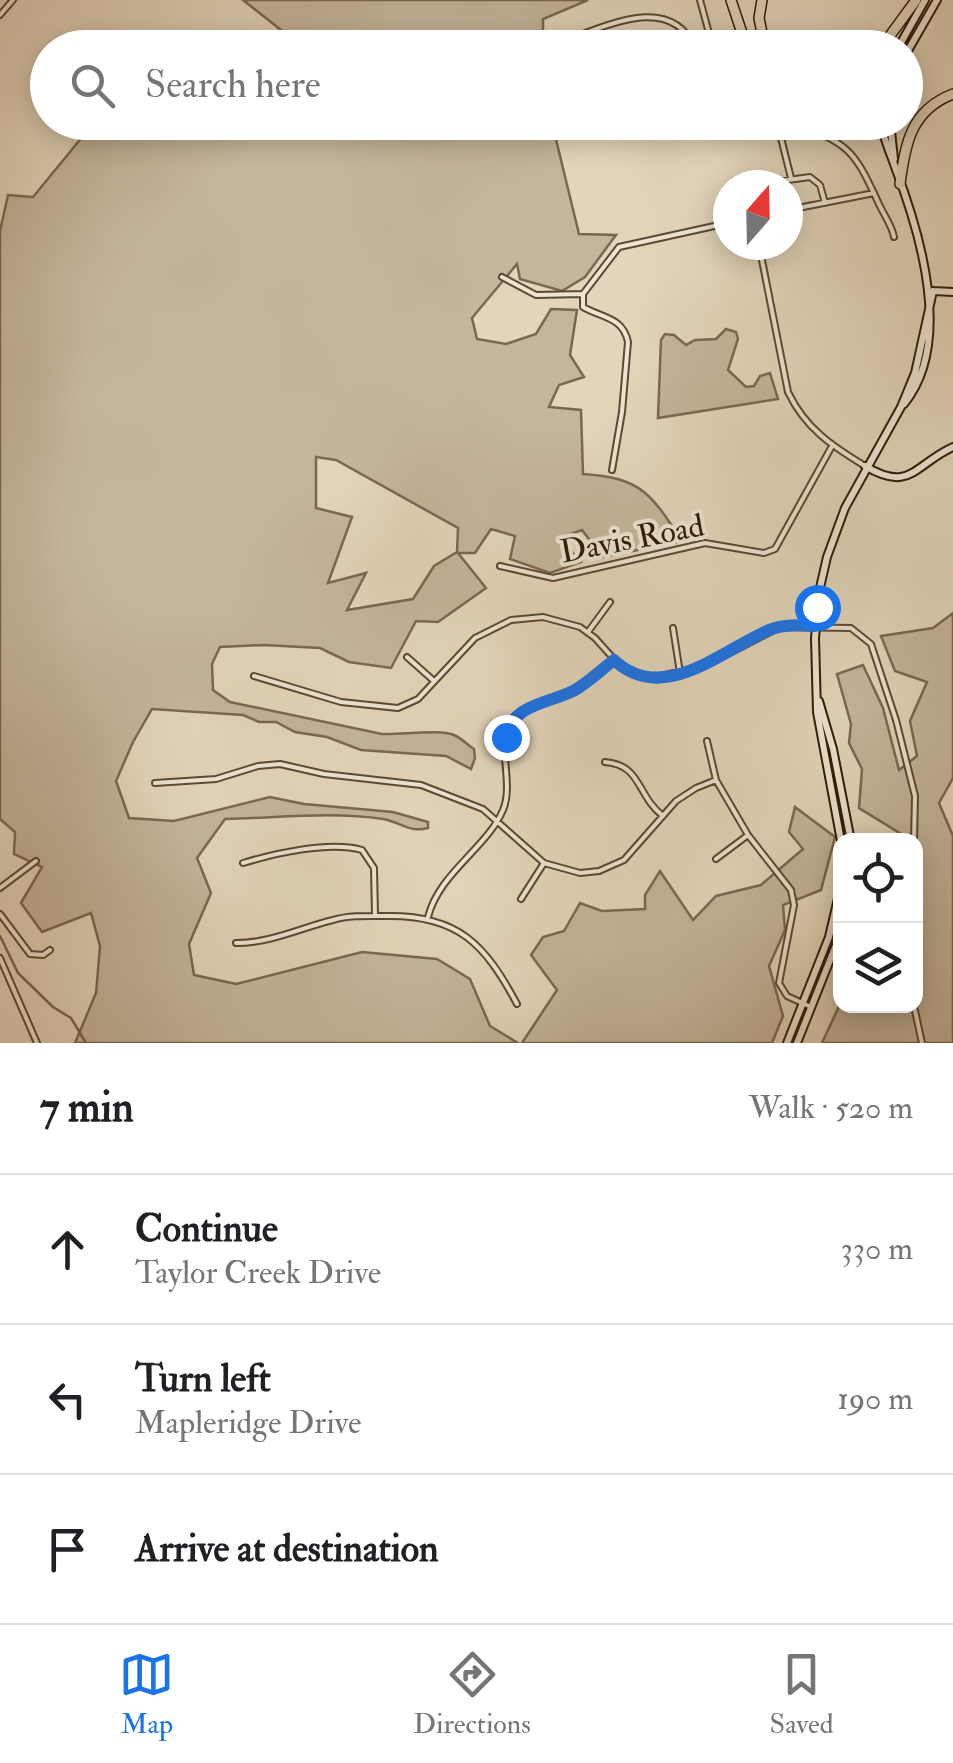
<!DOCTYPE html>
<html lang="en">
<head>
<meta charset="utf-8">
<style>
	body { margin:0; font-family:"IM FELL Double Pica",serif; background:#f2f2f2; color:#202124 }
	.controls { position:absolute; right:30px; bottom:30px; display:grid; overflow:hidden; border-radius:20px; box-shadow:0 5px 25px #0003 }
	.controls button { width:90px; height:90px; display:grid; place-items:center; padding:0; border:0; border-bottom:2px solid #e0e0e0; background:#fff; color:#202124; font:50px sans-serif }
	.compass { position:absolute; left:713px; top:170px; width:90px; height:90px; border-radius:50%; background:#fff; box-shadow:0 5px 25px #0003; rotate:20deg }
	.stop { position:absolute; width:30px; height:30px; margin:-22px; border:8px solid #1a73e8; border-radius:50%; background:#fff }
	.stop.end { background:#1a73e8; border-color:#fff; box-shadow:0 2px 10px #0008 }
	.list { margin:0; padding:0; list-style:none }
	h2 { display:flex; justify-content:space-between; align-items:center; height:130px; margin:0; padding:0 40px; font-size:42px }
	h2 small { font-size:32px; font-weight:400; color:#757577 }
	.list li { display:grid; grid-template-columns:65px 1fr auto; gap:30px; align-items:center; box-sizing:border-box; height:150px; padding:0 40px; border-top:2px solid #e0e0e0 }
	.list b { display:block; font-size:38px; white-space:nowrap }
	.list p { margin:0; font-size:32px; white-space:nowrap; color:#757577 }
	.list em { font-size:32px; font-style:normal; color:#757577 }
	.icon { flex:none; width:55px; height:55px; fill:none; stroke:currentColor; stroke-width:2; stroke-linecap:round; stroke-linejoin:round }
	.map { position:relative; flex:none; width:953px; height:1043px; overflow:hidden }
	.search { position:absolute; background:#fff; box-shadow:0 5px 25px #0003; left:30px; right:30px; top:30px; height:110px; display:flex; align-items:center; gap:25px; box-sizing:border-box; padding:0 35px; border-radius:55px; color:#757577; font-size:38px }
	.sheet { height:580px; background:#fff }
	nav { display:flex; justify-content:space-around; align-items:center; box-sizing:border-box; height:140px; border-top:2px solid #e0e0e0; background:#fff; font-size:28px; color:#757577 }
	nav a { display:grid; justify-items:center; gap:5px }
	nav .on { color:#1a73e8 }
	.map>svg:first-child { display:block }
	.green { fill:#c4b59c; stroke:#796850; stroke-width:2.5; fill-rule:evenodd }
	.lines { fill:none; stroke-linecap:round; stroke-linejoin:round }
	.stream { stroke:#75644c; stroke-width:2.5 }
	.street-casing { stroke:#5b4931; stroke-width:8 }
	.secondary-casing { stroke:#2e1a03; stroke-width:10 }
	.highway-casing { stroke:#2e1a03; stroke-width:12 }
	.street { stroke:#ede4d3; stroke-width:4 }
	.secondary { stroke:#ede4d3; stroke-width:6 }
	.highway { stroke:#e3d5bb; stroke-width:9 }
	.route { stroke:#1a73e8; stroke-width:12 }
	.labels { text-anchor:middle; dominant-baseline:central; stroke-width:8; stroke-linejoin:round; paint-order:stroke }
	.street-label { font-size:32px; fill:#2e1a03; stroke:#ede4d3 }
</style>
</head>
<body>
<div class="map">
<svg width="953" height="1043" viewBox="0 0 953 1043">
	<rect width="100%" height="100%" fill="#e3d5bb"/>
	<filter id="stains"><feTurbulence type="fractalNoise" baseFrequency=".002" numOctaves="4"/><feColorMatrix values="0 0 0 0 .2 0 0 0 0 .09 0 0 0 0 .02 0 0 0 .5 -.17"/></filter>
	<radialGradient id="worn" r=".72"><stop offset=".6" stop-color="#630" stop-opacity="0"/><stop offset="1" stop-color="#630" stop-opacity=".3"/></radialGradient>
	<path class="green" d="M 243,0 L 588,0 L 543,19 L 543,47 L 284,48 L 291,38 Z
		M 121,123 L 552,123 L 579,234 L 616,235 L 585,277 L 562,291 L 520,279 L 517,264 L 472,318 L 477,339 L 506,344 L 536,334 L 551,309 L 577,310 L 570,355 L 584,377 L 559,385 L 549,407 L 581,410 L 583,474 C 642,478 651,494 682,541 L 603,557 L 582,530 L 559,538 L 581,562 L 550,573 L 510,559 L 515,536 L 491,529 L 475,553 L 458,553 L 486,588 L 438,622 L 416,621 L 391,668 L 349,662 L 320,648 L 264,645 L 220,647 L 212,664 L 213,690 L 230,702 L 382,734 C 400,735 441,729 454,735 C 461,738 468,745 474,749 L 475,758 L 471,769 L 446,756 L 361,750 L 327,737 L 295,732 L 276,722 L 259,722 L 243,715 L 152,709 L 133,742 L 116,781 L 129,818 L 174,821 L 270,797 L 304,804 L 393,812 L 428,822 L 428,828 C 408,833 401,822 383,819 C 332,811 277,818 225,819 L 197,858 L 211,893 L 189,944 L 194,975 L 236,984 L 362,952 L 437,959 L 470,979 L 490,1026 L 518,1043 L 75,1043 L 96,993 L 100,946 L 91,913 L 42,932 L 21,903 L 42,867 L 14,854 L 15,832 L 0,819 L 0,231 L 8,195 L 33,197 L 83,136 ZM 316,457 L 336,460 L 458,528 L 457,552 L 434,566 L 413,599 L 347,610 L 366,573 L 328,583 L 352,517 L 316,508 Z
		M 726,329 L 736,332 L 738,339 L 728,370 L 746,387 L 754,386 L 760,376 L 770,373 L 778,399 L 658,418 L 661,340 L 665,334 L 674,335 L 686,345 L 695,340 L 716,339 Z
		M 953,613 L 953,778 L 939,803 L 953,836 L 953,1043 L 822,1043 L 840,1004 L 916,1006 L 916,841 L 900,840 L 906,837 L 859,808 L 862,769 L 849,743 L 851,724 L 837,674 L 863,665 L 883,708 L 899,770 L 917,756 L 910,721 L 927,682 L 895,671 L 881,636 L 933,628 Z
		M 795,807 L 835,837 L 821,890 L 783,905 L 785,930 L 769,966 L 783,1016 L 772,1043 L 522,1043 L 557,990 L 531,955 L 543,937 L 564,931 L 580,903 L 602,911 L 645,909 L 645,895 L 660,871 L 693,920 L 716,896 L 761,885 L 803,849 L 789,832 Z"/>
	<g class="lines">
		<path class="stream" d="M 0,936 L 18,973 L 53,1007 L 71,1018 L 86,1043"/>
		<defs>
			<path id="street" d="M 700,0 L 713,48
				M 0,15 L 13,0
				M 573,48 L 571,46 L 578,36 C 622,18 674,0 695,48
				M 754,122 L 781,138 L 791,178
				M 790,122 C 847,143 853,147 878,202 C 883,214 892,225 894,237
				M 766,183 L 810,177 L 820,185 L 825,203
				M 788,210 L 874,193
				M 759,245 L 788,392 C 805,428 832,446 865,466
				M 502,277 L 536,295 L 583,294 L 619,247 L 728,223
				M 583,294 L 583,307 C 602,318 623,317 628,342 L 622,412 L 612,470
				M 500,566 L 553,578 L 705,543 L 764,553 L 775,549 L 832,446
				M 673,628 L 680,673
				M 588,632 L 610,602
				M 407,657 L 434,681
				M 254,676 L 341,702 L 398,708 L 418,699 L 475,638 L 511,620 L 543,617 L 580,627 L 595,638 L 622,668 L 651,678 L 705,666 L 780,627 L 851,628 L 871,644 L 896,720 L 915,796 L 914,841
				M 707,741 L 716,780 L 748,835 L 791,890 L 794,905 L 779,983 L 787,996 L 811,1007
				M 605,762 C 642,765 636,795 663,816
				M 155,783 L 216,779 L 258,766 L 280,764 L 324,774 L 421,785 L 483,809 L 544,863 L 580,873 L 599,871 L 624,860 L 676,801 L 696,788 L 716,780
				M 716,859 L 748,835
				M 243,863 C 276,853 329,841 362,850 L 374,868 L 375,916
				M 0,888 L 36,861
				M 521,899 L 544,863
				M 0,914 L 30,954 L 43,955 L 50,950
				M 428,917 C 439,873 487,848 503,810 C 515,782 494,742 513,718 C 527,701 558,699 577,689 C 590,682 602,670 614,660
				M 236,943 C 271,943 300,928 333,920 C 350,915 369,916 387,916 C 458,915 485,944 517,1004
				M 0,958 L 37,1043
				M 914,1006 L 922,1043"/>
			<path id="secondary" d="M 898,48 L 925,0
				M 906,54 L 937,0
				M 881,122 C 883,139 890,152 895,167 C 921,235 953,344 904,404
				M 890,122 L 894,159
				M 933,291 L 953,292
				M 865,466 C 910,493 914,465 953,447
				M 819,701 L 833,749 L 851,841
				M 841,841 L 817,712 L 815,638 L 819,592 L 827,557 L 845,508 L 901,407 L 915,373 L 933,291
				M 787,1043 L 829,937 L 840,890
				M 797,1043 L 840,935"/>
			<path id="highway" d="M 731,0 L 747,48
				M 762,0 L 759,18 L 765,48
				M 881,48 L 916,0
				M 900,184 C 905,144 911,110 953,94"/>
		</defs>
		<use href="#street" class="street-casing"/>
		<use href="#secondary" class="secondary-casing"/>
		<use href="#highway" class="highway-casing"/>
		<use href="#street" class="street"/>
		<use href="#secondary" class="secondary"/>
		<use href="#highway" class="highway"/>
	</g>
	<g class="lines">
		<path class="route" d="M 506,737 C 513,703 549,704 575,690 C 589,682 601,670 614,660 C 663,706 722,650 769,630 C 784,624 799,625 815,626 L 817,607"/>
	</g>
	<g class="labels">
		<g class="street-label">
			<text transform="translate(632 539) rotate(-11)">Davis Road</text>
		</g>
	</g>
	<rect width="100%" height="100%" filter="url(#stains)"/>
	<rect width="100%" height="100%" fill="url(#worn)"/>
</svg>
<div class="controls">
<button><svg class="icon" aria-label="locate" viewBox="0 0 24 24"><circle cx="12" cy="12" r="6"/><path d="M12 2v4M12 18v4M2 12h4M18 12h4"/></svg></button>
<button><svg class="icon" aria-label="layers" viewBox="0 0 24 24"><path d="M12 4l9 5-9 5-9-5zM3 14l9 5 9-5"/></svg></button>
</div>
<svg class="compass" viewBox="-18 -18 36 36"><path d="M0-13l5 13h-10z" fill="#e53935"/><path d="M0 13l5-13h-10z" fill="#757577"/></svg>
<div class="stop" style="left:817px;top:607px"></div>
<div class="stop end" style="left:506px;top:737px"></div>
<div class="search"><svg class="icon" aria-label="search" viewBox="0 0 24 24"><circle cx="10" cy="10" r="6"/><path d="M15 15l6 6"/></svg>Search here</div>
</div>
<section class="sheet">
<h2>7 min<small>Walk · 520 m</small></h2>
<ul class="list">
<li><svg class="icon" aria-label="ahead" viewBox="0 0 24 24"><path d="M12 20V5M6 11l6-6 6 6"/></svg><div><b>Continue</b><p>Taylor Creek Drive</p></div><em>330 m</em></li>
<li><svg class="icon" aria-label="left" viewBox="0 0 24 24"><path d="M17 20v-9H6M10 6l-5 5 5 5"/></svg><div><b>Turn left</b><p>Mapleridge Drive</p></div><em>190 m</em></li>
<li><svg class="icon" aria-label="arrive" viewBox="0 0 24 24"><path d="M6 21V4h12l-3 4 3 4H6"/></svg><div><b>Arrive at destination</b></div></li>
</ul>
</section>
<nav>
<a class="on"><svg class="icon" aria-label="map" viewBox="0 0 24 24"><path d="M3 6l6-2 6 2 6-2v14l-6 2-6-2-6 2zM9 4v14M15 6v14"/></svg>Map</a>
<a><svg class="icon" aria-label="directions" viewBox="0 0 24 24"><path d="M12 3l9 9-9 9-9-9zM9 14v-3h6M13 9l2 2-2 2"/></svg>Directions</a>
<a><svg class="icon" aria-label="saved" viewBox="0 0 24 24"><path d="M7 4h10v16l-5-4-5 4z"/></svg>Saved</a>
</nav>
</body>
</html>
